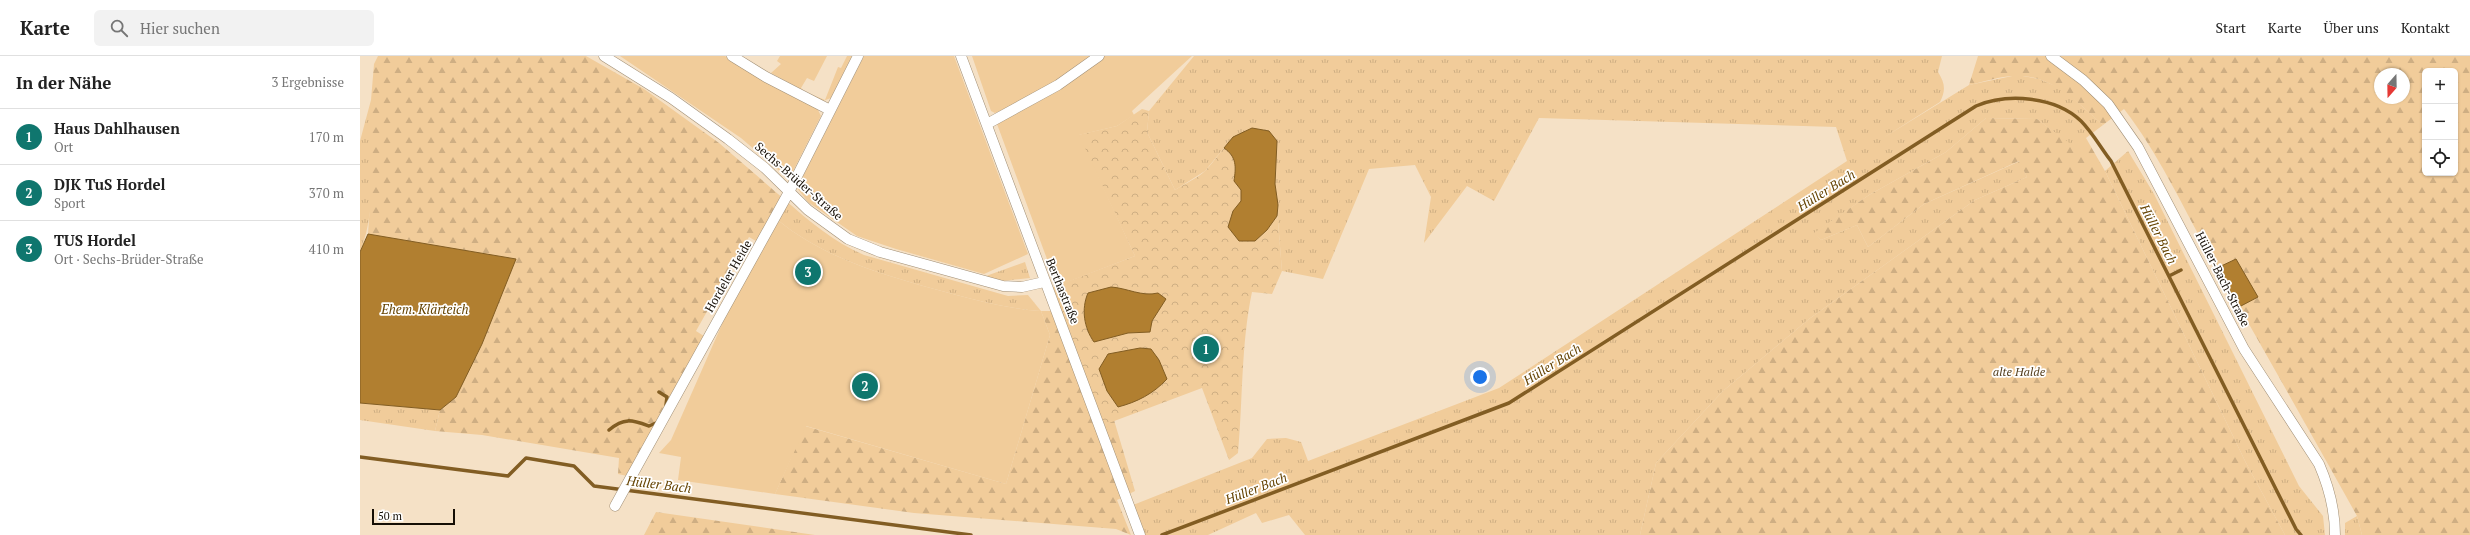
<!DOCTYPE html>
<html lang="de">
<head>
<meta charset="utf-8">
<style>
	body { margin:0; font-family:"PT Serif",serif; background:#f2f2f2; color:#222 }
	.controls { position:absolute; right:12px; top:12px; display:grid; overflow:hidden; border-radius:6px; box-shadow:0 1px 3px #0004 }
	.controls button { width:36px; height:36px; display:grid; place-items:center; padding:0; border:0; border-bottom:1px solid #e0e0e0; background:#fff; color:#222; font:20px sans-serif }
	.compass { position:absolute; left:2014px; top:12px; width:36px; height:36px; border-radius:50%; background:#fff; box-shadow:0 1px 3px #0004; rotate:200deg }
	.scale { position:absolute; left:12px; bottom:10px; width:83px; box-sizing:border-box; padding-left:4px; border:2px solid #150e05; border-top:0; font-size:11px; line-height:14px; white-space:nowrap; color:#150e05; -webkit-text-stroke:3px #fff; paint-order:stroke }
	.you { position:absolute; left:1120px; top:321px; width:14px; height:14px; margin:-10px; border:3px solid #fff; border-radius:50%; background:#1a73e8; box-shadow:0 0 0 6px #1a73e833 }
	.badge { display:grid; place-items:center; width:26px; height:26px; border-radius:50%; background:#0f766e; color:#fff; font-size:13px; font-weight:700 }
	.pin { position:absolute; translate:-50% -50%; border:2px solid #fff; box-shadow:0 1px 4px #0006 }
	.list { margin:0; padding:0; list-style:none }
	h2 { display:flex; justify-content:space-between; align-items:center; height:52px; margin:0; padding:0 16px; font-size:17px }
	h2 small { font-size:13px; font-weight:400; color:#767676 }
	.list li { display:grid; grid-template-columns:26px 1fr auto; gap:12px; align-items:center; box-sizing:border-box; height:56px; padding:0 16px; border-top:1px solid #e0e0e0 }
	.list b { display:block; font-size:15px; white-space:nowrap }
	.list p { margin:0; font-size:13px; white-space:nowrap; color:#767676 }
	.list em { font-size:13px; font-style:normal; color:#767676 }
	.icon { flex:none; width:22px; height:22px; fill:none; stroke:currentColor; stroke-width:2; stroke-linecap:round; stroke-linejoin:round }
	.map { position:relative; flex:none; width:2110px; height:479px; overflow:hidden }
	header { display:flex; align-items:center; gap:24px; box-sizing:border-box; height:56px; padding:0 20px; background:#fff; border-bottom:1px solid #e0e0e0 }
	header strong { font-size:19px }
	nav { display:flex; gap:22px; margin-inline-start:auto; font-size:14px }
	.search { width:280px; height:36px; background:#f2f2f2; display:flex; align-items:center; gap:10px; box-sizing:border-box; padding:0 14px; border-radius:6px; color:#767676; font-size:15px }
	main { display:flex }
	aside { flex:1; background:#fff }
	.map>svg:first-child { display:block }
	.grass { fill:url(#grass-tufts) }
	.forest { fill:url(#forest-firs); fill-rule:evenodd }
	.park { fill:url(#park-crowns) }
	.garden { fill:#f1cc9a }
	.water { fill:#b17f30; stroke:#825d23 }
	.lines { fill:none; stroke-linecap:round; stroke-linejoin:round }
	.stream { stroke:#825d23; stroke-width:3.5 }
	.minor-casing { stroke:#a18f76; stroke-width:11 }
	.minor { stroke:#fff; stroke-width:10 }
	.labels { text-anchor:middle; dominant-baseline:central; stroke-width:3.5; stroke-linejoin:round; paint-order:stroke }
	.street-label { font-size:12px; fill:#150e05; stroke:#fff }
	.park-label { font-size:12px; font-style:italic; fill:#574120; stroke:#fff }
	.water-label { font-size:13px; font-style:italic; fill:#664403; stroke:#fff }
</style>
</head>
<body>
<header>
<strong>Karte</strong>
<div class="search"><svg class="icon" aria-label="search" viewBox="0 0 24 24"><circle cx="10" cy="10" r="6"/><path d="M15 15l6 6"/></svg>Hier suchen</div>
<nav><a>Start</a><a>Karte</a><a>Über uns</a><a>Kontakt</a></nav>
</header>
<main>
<aside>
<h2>In der Nähe<small>3 Ergebnisse</small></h2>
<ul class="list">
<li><span class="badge">1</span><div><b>Haus Dahlhausen</b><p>Ort</p></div><em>170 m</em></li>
<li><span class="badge">2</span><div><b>DJK TuS Hordel</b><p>Sport</p></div><em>370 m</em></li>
<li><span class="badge">3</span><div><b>TUS Hordel</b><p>Ort · Sechs-Brüder-Straße</p></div><em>410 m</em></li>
</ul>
</aside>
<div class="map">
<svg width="2110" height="479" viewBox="0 0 2110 479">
	<defs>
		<pattern id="grass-tufts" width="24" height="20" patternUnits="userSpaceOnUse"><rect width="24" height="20" fill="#f1cc9a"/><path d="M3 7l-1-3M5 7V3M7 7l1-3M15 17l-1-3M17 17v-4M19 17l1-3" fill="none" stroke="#ceae83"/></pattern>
		<pattern id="forest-firs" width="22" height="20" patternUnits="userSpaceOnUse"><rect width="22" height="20" fill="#f1cc9a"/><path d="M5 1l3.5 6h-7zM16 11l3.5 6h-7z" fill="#ceae83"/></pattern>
		<pattern id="park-crowns" width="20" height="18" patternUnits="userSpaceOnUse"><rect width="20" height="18" fill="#f1cc9a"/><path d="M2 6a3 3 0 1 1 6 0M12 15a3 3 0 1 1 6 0" fill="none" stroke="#ceae83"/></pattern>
	</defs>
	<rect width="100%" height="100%" fill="#f5e1c6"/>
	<path class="grass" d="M 834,0 L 1582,0 L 1578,16 C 1585,27 1586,34 1580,46 L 1523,82 L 1609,29 L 1657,19 L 1679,23 L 1703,33 L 1743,69 L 1726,82 L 1730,89 L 1712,90 L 1677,63 L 1626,62 L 1586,96 L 1509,139 L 1455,177 L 1461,184 L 1497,169 L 1508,191 L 1564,148 L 1660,105 L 1667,121 L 1615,144 L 1449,263 L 1363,335 L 1296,407 L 1280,479 L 945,479 L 929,459 L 902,467 L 896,457 L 848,479 L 785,479 L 773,449 L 892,402 L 907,383 L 926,382 L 941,386 L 948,405 L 1139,332 L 1487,105 L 1476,71 L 1179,62 L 1134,145 L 1107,130 L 1064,187 L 1071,141 L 1055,109 L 1009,113 L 963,223 L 922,215 L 915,128 L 917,85 L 873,81 L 845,115 L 815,134 L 787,76 L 789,55 Z
		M 11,44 C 11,91 18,152 0,196 L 0,85 Z
		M 1768,95 L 1794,138 L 1939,430 L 1963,460 L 1965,479 L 1925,479 L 1886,407 L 1745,115 Z
		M 425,144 C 449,165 474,186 504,199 L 648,240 L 668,239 L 681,255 C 649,253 619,245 589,237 C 530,221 467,204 419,165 L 420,154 Z
		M 665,206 L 670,222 L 640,225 L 626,220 Z
		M 0,347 L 80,354 L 75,375 L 0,364 Z
		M 1997,460 L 2002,479 L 1985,479 L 1985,467 Z"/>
	<path class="forest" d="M 18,0 L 226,0 L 284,33 L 359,87 L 425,144 L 401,188 L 389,181 L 336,275 L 347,282 L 272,421 L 258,418 L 259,402 L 122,379 L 75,375 L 80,354 L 96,341 L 8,178 L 11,132 L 11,44 L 14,8 Z
		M 1618,0 L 2110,0 L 2110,479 L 2002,479 L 1997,460 C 1948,372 1898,284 1848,196 C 1821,147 1798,97 1764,53 L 1743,69 C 1717,46 1691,18 1655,20 C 1640,20 1624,26 1609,29 ZM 2065,15 L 2095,15 L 2095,117 L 2065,117 ZM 2020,18 L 2044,18 L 2044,42 L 2020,42 Z
		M 1626,62 L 1677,63 L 1712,89 L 1730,89 L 1745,115 L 1886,407 L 1925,479 L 1280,479 L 1296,407 L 1363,335 L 1449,263 L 1615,144 L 1667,121 L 1659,105 L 1564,148 L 1508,191 L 1497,169 L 1461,184 L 1454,177 L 1509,139 L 1586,96 Z
		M 681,255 L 693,255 L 736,373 L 754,364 L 775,435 L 757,444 L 771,479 L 756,473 L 554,457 L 415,438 L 445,370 L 646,428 L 690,279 Z
		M 296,456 L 455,479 L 284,479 Z"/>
	<path class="park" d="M 782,53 L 789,55 L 787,76 L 815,134 C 824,128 838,122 846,114 C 868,91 871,68 909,75 L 917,85 L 915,128 L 922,215 L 912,238 L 892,236 C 881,288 883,343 878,397 L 869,404 L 842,332 L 741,370 L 688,233 L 775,200 L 718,79 L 757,70 Z"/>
	<path class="garden" d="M 260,0 L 365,0 L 384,13 L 457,52 L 461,60 L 429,123 L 381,82 Z
		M 420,0 L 467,0 L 454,25 L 447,22 L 441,32 L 444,35 L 411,17 L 421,8 L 417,5 Z
		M 487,0 L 492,0 L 471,42 L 463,45 L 448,37 L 465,44 L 478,11 L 481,12 Z
		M 504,0 L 594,0 L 668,198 L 624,218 L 536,193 L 497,180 L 448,146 L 437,132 Z
		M 612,0 L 732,0 C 701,23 670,44 635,57 L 631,55 Z
		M 744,0 L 832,0 L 772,55 L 774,59 L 757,70 L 719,79 L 775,200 L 697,230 L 637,68 L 698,35 Z
		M 419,165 C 467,204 530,221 589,237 C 619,245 649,253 681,255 L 690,279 L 646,428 L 446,370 L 415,438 L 318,424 L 321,401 L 299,397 L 311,384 L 378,232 Z"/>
	<path class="water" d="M 892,72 L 909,75 L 917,85 L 915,128 L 918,149 L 917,160 L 907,174 L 895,185 L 879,185 L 868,171 L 873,155 L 881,145 L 881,134 L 874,125 C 876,111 877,101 864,92 L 873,81 Z
		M 8,178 L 156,203 L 122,288 L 96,341 L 80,354 L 0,347 L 0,196 Z
		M 1876,203 L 1898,241 L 1879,251 L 1857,212 Z
		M 751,231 C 767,232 782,241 798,237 L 806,243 L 792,265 L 790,276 L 768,277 L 734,286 C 724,272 721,253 728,237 Z
		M 780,292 L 791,293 L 799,304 L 807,323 C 793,338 777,346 758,351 L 747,335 L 739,313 L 748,298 Z"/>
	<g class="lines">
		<path class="stream" d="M 1809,220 L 1821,214
			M 299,336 L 307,341 L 306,349
			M 249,374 C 264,361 272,364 289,370 L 296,367
			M 0,401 L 148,420 L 166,402 L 214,410 L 234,430 L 611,479
			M 802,479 L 1149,347 L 1616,50 C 1647,37 1695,40 1721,65 C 1732,76 1741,92 1751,105 L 1936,473 L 1941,479"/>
		<defs>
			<path id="minor" d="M 244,0 L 311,42 L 368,83 L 405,112 L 448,154 L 488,183 L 520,196 L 643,230 L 662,231 L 684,226
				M 372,0 L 406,21 L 470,54
				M 601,0 L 780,479
				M 1691,0 L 1723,24 L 1748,48 L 1778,91 L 1884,293 L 1959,408 C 1969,431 1975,454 1975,479
				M 627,68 L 698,29 L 739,0
				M 255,450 L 429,136 L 498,0"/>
		</defs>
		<use href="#minor" class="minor-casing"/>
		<use href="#minor" class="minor"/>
	</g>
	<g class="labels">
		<g class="street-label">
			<text transform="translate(439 125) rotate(41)">Sechs-Brüder-Straße</text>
			<text transform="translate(368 220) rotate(-60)">Hordeler Heide</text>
			<text transform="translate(1863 223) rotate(63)">Hüller-Bach-Straße</text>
			<text transform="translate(703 235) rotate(68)">Berthastraße</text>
		</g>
		<g class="park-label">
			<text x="1659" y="315">alte Halde</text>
		</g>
		<g class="water-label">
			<text transform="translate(1466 134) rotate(-32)">Hüller Bach</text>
			<text transform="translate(1799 178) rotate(63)">Hüller Bach</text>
			<text x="65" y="253">Ehem. Klärteich</text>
			<text transform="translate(1192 308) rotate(-32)">Hüller Bach</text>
			<text transform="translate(299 428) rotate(7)">Hüller Bach</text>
			<text transform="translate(896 432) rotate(-21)">Hüller Bach</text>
		</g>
	</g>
</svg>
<div class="controls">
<button>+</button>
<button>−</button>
<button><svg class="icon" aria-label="locate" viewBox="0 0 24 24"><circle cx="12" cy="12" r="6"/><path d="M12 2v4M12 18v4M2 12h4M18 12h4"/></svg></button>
</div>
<svg class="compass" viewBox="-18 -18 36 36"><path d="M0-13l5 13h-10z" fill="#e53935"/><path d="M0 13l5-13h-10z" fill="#767676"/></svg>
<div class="scale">50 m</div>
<div class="you"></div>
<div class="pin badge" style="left:846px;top:293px">1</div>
<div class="pin badge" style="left:505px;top:330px">2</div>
<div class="pin badge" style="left:448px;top:216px">3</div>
</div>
</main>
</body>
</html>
